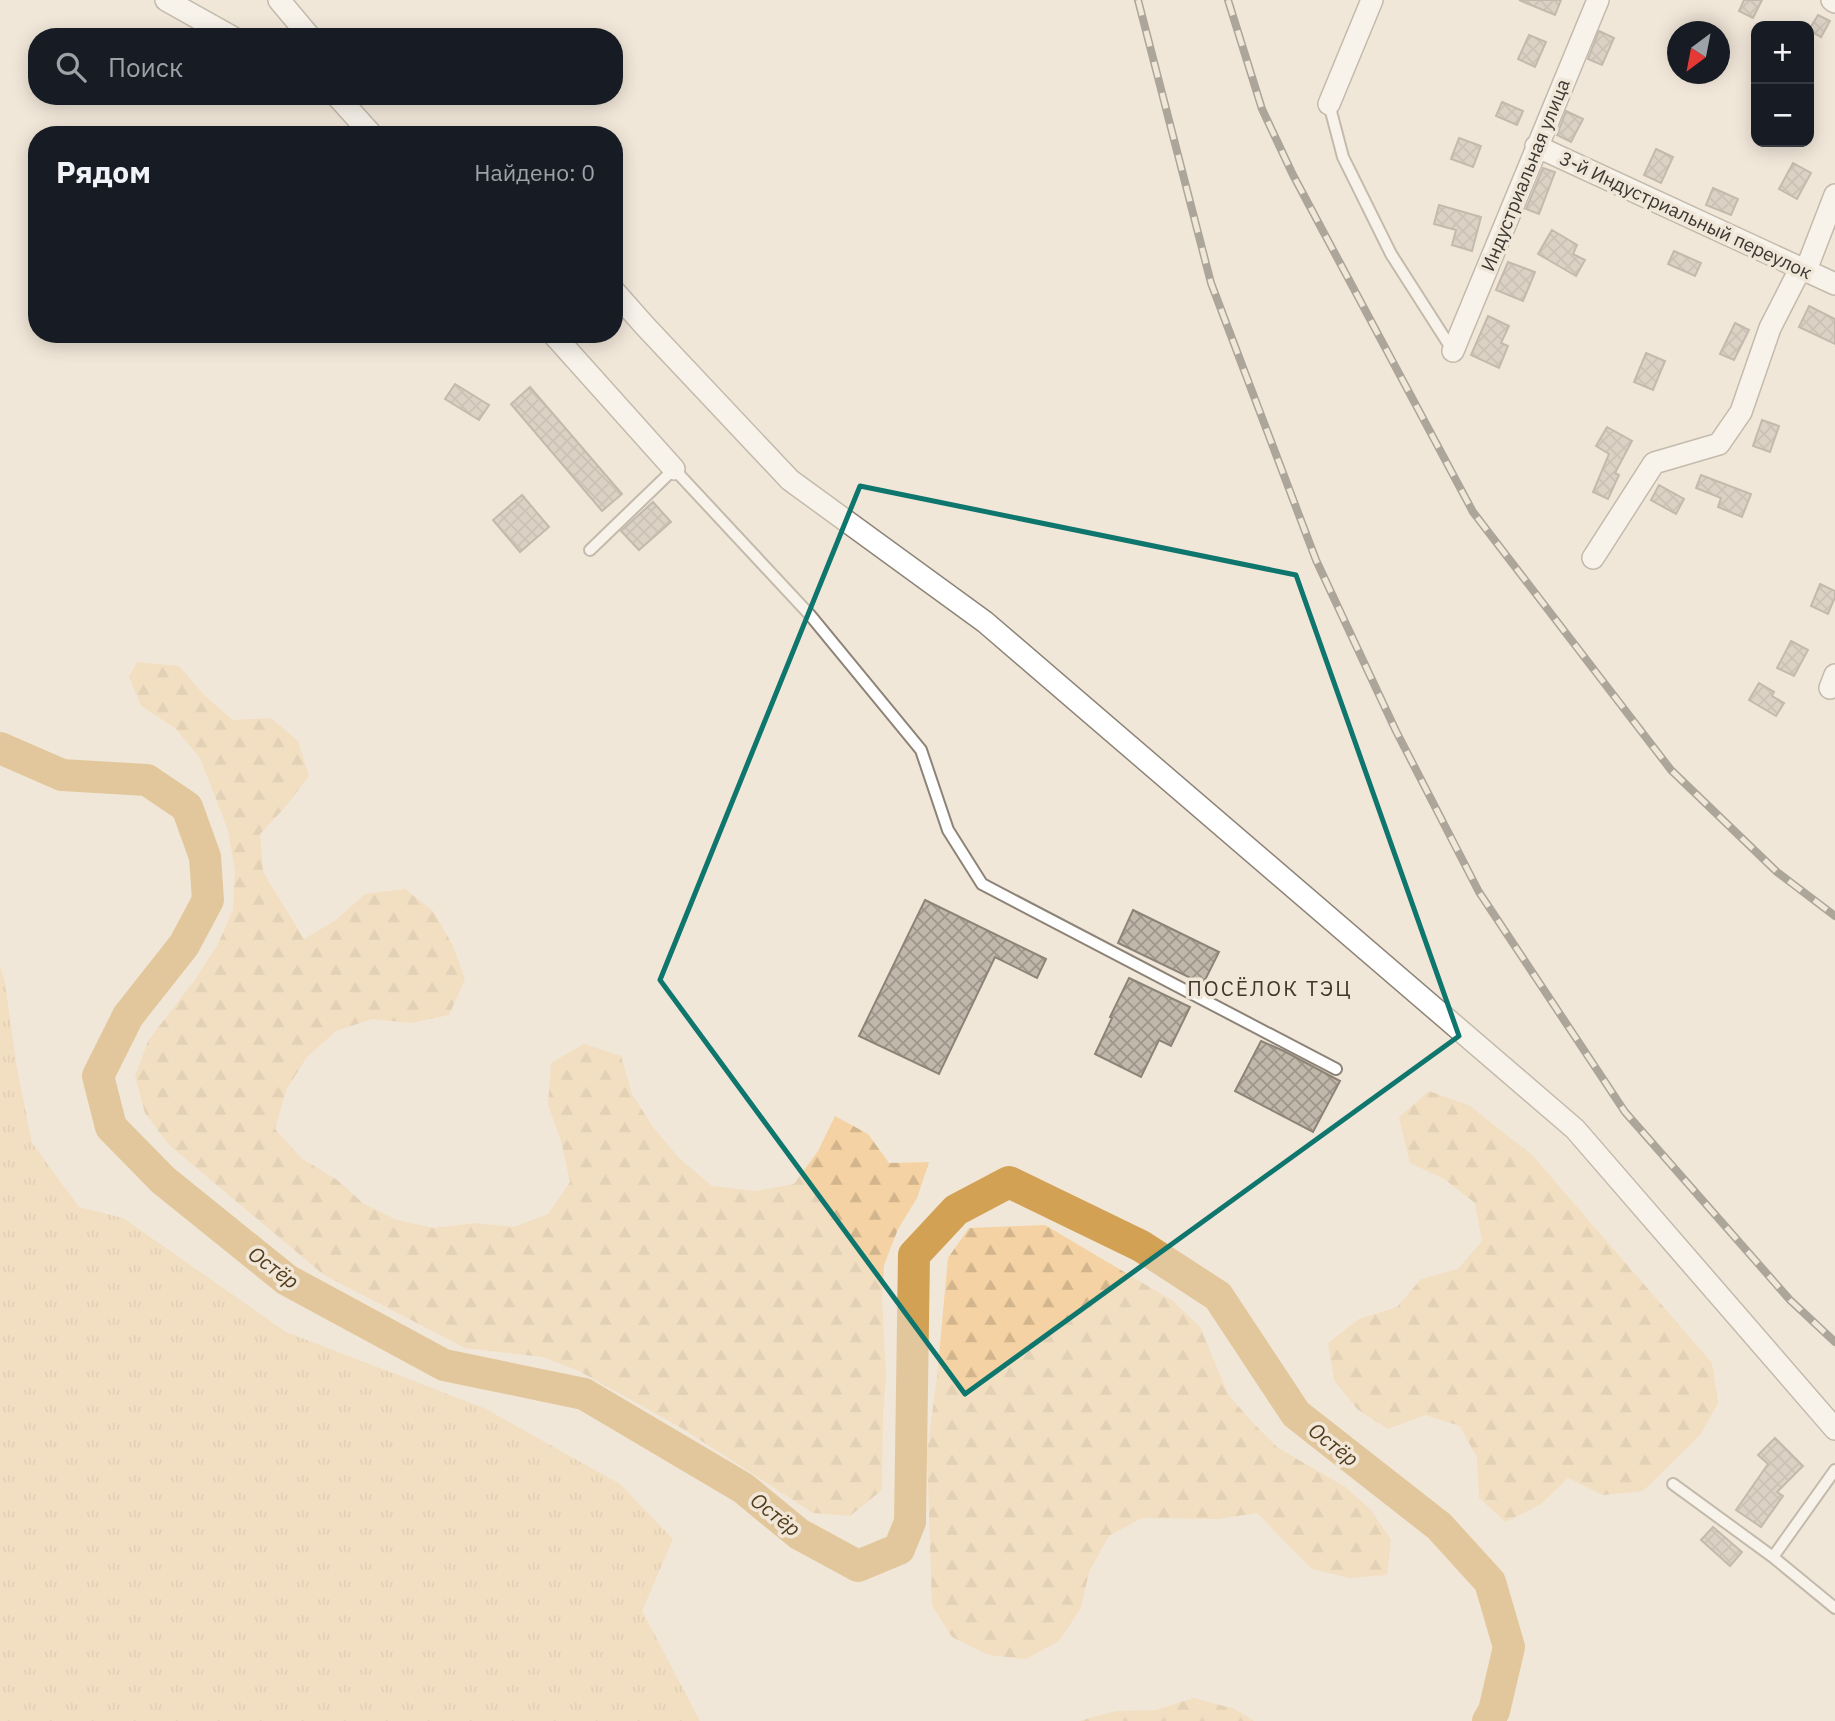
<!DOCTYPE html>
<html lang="ru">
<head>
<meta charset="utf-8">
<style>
	body { margin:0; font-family:"IBM Plex Sans",sans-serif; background:#242831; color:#f1f3f6 }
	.controls { position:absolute; right:21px; top:21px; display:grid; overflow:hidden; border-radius:14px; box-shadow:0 4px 18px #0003 }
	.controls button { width:63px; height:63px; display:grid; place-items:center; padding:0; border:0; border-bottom:2px solid #363941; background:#171b24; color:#f1f3f6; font:35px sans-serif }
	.compass { position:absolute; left:1667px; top:21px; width:63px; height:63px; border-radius:50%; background:#171b24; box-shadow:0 4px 18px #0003; rotate:212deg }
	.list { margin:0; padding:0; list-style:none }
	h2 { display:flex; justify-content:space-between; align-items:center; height:91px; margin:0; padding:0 28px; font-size:30px }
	h2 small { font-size:23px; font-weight:400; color:#9ea1a6 }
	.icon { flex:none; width:38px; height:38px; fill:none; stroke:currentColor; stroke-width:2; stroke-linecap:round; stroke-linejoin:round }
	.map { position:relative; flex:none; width:1835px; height:1721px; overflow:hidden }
	.search { position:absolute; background:#171b24; box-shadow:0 4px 18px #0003; left:28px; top:28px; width:595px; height:77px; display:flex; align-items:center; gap:18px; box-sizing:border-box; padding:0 24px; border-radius:28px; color:#9ea1a6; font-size:26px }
	.panel { position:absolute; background:#171b24; box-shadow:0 4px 18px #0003; left:28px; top:126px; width:595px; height:217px; border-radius:28px }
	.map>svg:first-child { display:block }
	.grass { fill:url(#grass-tufts) }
	.forest { fill:url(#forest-firs) }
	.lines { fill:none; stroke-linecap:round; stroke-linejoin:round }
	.river { stroke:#d3a153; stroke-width:32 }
	.building { fill:url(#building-cross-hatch); stroke:#8d8478; stroke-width:2 }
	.lane-casing { stroke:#8d8477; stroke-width:14 }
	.street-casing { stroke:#8d8477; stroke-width:24 }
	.lane { stroke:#fff; stroke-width:10 }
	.street { stroke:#fff; stroke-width:21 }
	.rail-casing { stroke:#59544e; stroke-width:8 }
	.rail { stroke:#f1e7d9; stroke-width:5; stroke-dasharray:16; stroke-linecap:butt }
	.marked { fill:none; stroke:#0f766e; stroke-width:5; stroke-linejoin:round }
	.labels { text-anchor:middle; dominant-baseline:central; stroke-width:7; stroke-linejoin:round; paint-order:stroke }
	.street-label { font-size:19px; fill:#3b3732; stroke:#f1e7d9 }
	.neighbourhood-label { font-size:21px; letter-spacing:2px; fill:#3f372c; stroke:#f1e7d9 }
	.water-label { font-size:21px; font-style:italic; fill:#523c1b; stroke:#f1e7d9 }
</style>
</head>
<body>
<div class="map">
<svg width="1835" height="1721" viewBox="0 0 1835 1721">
	<defs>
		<pattern id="grass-tufts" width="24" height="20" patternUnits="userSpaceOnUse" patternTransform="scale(1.75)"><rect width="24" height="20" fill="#f4d2a3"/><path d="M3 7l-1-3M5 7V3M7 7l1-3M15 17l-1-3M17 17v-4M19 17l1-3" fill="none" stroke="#d2b58d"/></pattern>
		<pattern id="forest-firs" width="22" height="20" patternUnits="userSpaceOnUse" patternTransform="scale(1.75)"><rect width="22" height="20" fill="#f4d2a3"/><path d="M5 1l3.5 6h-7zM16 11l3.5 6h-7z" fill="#d2b58d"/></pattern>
		<pattern id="building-cross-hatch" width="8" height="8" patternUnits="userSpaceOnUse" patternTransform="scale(1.75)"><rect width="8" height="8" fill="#c1b7aa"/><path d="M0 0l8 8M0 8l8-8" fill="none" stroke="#9e968b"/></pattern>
	</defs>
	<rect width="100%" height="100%" fill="#f1e7d9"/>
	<path class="grass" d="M 0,967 L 5,982 L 16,1063 L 32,1143 L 79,1207 L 123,1218 L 286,1332 L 484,1408 L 620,1484 L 673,1539 L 642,1611 L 700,1721 L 0,1721 Z"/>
	<path class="forest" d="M 137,662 L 179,666 L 204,695 L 233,720 L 271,718 L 298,741 L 309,776 L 286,806 L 260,834 L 263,872 L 304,939 L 336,920 L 365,894 L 405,889 L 433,911 L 452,944 L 465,979 L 449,1015 L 411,1023 L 372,1019 L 336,1031 L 307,1057 L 286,1090 L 275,1129 L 301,1158 L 337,1180 L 364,1204 L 397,1220 L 434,1228 L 475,1223 L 514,1227 L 548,1214 L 570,1182 L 561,1141 L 548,1105 L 551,1063 L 584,1044 L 621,1056 L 632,1094 L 653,1127 L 679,1158 L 712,1186 L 756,1191 L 794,1184 L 818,1151 L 835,1116 L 868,1134 L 889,1163 L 929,1162 L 917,1198 L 898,1229 L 884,1265 L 882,1300 L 886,1377 L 883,1414 L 882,1490 L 850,1516 L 813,1513 L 683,1429 L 579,1371 L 542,1357 L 465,1348 L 324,1275 L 169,1145 L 145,1113 L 135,1076 L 148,1041 L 197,977 L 218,944 L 233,910 L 235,870 L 228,830 L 200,758 L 175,728 L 141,706 L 129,677 Z
		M 1429,1091 L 1470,1106 L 1533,1156 L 1712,1363 L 1718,1403 L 1700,1435 L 1643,1491 L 1603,1495 L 1568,1478 L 1541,1504 L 1506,1522 L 1479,1498 L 1477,1458 L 1460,1426 L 1425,1415 L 1388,1429 L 1357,1409 L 1334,1380 L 1328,1343 L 1359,1319 L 1397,1307 L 1421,1279 L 1458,1269 L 1482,1241 L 1475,1203 L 1444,1179 L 1410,1163 L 1399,1117 Z
		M 1045,1225 L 1173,1301 L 1200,1327 L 1228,1394 L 1251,1421 L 1278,1448 L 1344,1486 L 1371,1510 L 1391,1540 L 1387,1575 L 1350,1578 L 1312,1569 L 1257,1513 L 1218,1519 L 1142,1518 L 1109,1536 L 1089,1572 L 1081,1608 L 1059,1641 L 1026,1659 L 989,1655 L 952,1637 L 932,1605 L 927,1453 L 937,1376 L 948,1258 L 969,1228 Z
		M 1194,1698 L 1235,1709 L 1254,1721 L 1079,1721 L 1116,1711 L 1156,1710 Z"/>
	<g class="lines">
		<path class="river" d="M 0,748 L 62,775 L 147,780 L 187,807 L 205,857 L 208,900 L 184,945 L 128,1016 L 98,1076 L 111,1127 L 163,1180 L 287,1280 L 444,1365 L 584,1394 L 743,1488 L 799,1534 L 858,1566 L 899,1549 L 910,1522 L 914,1255 L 956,1210 L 1009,1182 L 1141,1246 L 1218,1296 L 1296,1414 L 1439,1526 L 1490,1582 L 1509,1647 L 1494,1711 L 1488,1721"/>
	</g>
	<path class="building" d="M 1519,0 L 1561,0 L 1555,15 Z
		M 1744,0 L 1762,0 L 1753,18 L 1739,11 Z
		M 1818,15 L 1830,21 L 1821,37 L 1809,30 Z
		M 1599,31 L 1614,38 L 1602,65 L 1588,59 Z
		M 1529,35 L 1546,42 L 1535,67 L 1518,59 Z
		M 1502,102 L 1523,111 L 1517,125 L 1496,116 Z
		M 1566,111 L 1583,119 L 1571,142 L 1557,135 Z
		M 1459,138 L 1481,146 L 1473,167 L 1451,159 Z
		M 1656,149 L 1673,157 L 1661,183 L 1644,175 Z
		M 1793,163 L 1811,173 L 1797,199 L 1779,189 Z
		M 1543,168 L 1555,172 L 1539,214 L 1526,209 Z
		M 1713,188 L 1738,199 L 1731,215 L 1706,205 Z
		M 1439,205 L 1481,217 L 1472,251 L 1452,245 L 1456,230 L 1434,224 Z
		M 1552,230 L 1577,245 L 1573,254 L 1585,260 L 1576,276 L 1538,254 Z
		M 1674,251 L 1701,263 L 1695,276 L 1668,264 Z
		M 1508,262 L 1535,272 L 1523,301 L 1496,290 Z
		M 1809,306 L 1835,319 L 1835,344 L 1799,327 Z
		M 1488,316 L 1509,326 L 1501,343 L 1508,346 L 1499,368 L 1471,355 Z
		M 1735,323 L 1749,330 L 1734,360 L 1720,354 Z
		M 1646,353 L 1665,361 L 1653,390 L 1634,382 Z
		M 455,384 L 489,405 L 479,420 L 445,399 Z
		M 530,387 L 622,494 L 602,511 L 511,404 Z
		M 1762,420 L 1779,426 L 1770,452 L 1753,446 Z
		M 1607,427 L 1632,441 L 1615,473 L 1619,475 L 1608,499 L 1593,492 L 1609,454 L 1596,446 Z
		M 1701,475 L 1751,494 L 1742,517 L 1718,507 L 1721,498 L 1696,488 Z
		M 1659,485 L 1684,499 L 1676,514 L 1651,500 Z
		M 522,495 L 549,527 L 520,552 L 493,520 Z
		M 653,502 L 671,522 L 639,550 L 621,531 Z
		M 1820,584 L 1835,591 L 1835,597 L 1828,614 L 1811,606 Z
		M 1791,641 L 1808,650 L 1794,676 L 1777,668 Z
		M 1759,683 L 1774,692 L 1772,696 L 1784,703 L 1776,716 L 1749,700 Z
		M 925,900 L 1046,959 L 1037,978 L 995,957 L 939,1074 L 859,1036 Z
		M 1133,910 L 1219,952 L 1203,984 L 1118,943 Z
		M 1129,978 L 1190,1007 L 1171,1046 L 1159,1040 L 1141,1077 L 1095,1054 L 1112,1018 L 1110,1017 Z
		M 1261,1041 L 1284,1051 L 1340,1081 L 1313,1132 L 1235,1091 Z
		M 1775,1438 L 1803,1466 L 1777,1492 L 1783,1496 L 1761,1527 L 1736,1510 L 1768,1464 L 1758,1455 Z
		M 1713,1527 L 1742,1552 L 1730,1566 L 1701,1540 Z"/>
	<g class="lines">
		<defs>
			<path id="lane" d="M 1329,104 L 1343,157 L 1391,254 L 1453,351
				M 590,550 L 674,469 L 810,615 L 921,750 L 948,830 L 982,884 L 1336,1069
				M 1673,1484 L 1773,1557 L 1835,1608
				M 1773,1557 L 1835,1470"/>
			<path id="street" d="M 166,0 L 232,37
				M 279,0 L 310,37
				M 1832,0 L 1835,2
				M 337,96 L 372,135
				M 1329,104 L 1372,0
				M 1536,146 L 1835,284
				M 614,291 L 645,326 L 790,480 L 985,622 L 1575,1129 L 1835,1429
				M 553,334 L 674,469
				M 1453,351 L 1598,0
				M 1593,558 L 1654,463 L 1719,444 L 1741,412 L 1770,328 L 1797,275 L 1806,270 L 1835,195
				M 1830,688 L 1835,675"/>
		</defs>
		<use href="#lane" class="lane-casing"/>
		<use href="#street" class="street-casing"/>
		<use href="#lane" class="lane"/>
		<use href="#street" class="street"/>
		<defs>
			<path id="rail" d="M 1138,0 L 1211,283 L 1316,560 L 1396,731 L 1479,892 L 1625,1112 L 1790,1300 L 1835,1342
				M 1228,0 L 1262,109 L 1293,175 L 1473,512 L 1671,770 L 1777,872 L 1835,916"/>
		</defs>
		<use href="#rail" class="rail-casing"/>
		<use href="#rail" class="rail"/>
	</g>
	<path d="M0 0H1835V1721H0ZM 860,486 L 1296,575 L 1459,1036 L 965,1394 L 660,980 Z" fill="#f1e7d9" fill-opacity=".55" fill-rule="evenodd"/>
	<path class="marked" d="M 860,486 L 1296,575 L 1459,1036 L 965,1394 L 660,980 Z"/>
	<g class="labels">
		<g class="street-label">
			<text transform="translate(1525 175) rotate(-68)">Индустриальная улица</text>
			<text transform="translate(1686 215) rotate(25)">3-й Индустриальный переулок</text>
		</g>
		<g class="neighbourhood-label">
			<text x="1270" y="988">ПОСЁЛОК ТЭЦ</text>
		</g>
		<g class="water-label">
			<text transform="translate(274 1267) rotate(36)">Остёр</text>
			<text transform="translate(1334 1444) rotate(38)">Остёр</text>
			<text transform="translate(776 1514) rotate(38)">Остёр</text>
		</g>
	</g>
</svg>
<div class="controls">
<button>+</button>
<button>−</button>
</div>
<svg class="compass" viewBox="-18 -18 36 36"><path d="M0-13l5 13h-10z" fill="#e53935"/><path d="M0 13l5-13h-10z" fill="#9ea1a6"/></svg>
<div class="search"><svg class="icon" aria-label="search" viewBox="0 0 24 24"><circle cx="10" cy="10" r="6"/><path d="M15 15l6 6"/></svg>Поиск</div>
<section class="panel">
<h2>Рядом<small>Найдено: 0</small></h2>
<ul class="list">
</ul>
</section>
</div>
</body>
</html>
